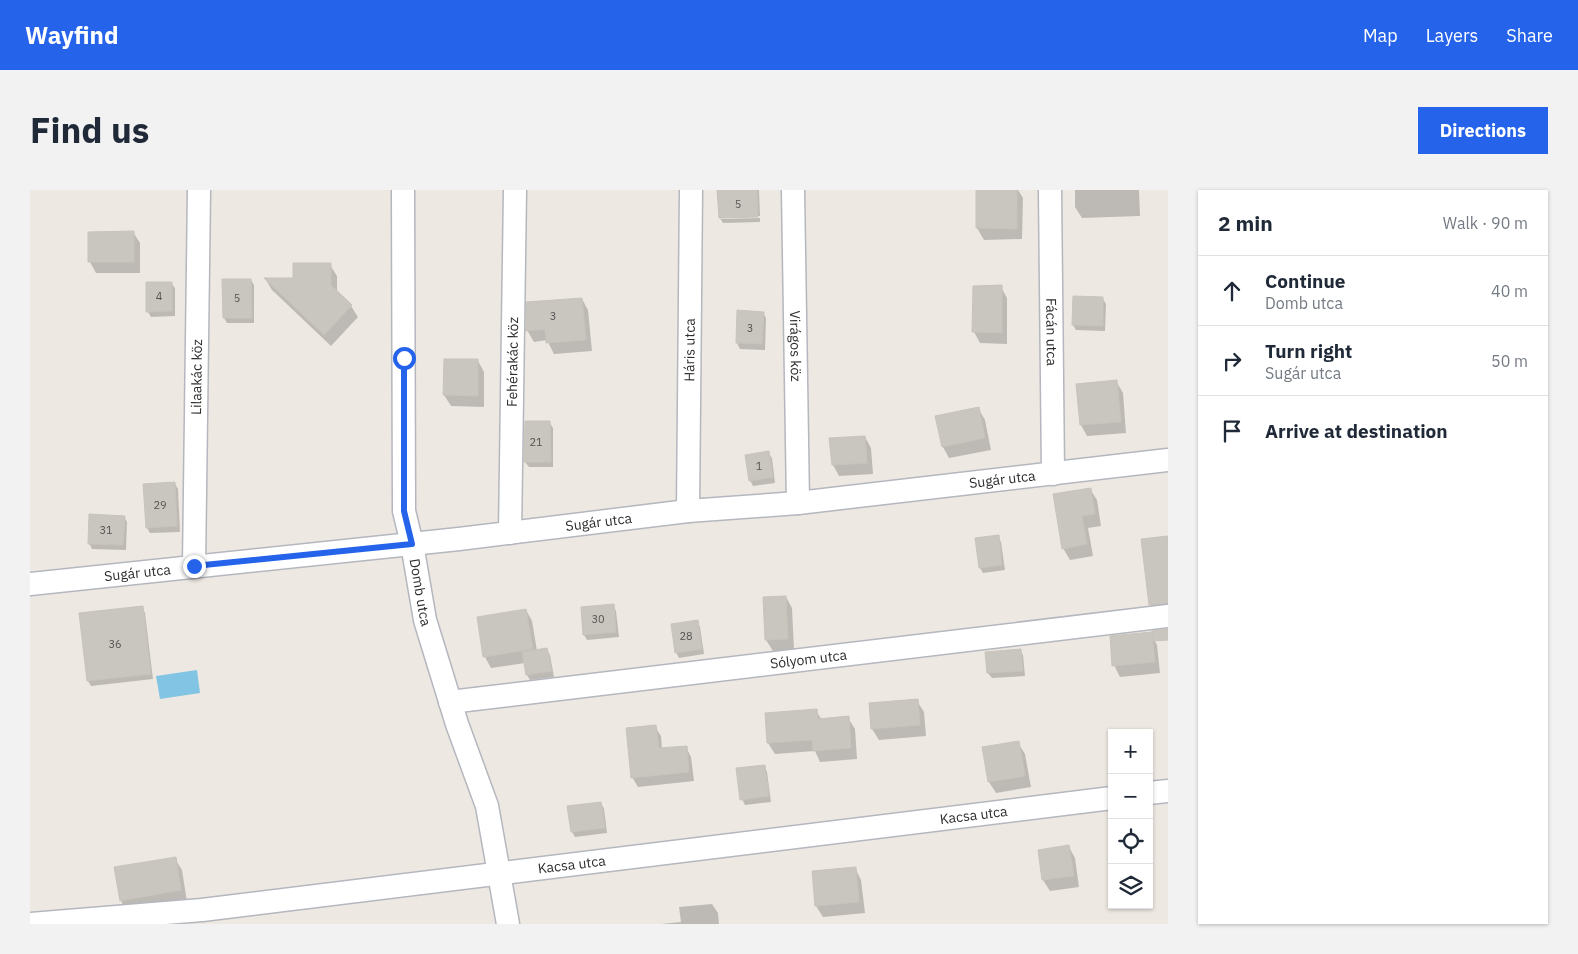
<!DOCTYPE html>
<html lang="en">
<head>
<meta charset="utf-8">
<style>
	body { margin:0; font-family:"IBM Plex Sans",sans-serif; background:#f2f2f3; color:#1f2937 }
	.controls { position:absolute; right:15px; bottom:15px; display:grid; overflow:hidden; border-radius:0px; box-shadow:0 1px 4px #0004 }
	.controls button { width:45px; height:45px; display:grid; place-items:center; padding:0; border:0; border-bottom:1px solid #e0e1e3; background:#fff; color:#1f2937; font:25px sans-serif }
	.stop { position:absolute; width:15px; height:15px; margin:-11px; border:4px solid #2563eb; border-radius:50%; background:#fff }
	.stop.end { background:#2563eb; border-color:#fff; box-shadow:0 1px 5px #0008 }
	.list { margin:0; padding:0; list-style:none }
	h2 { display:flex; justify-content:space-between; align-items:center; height:65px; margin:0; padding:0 20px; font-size:21px }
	h2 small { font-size:16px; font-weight:400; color:#747a83 }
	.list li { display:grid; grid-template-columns:32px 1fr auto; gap:15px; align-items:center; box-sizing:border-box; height:70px; padding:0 20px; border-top:1px solid #e0e1e3 }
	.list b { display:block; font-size:19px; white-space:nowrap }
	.list p { margin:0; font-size:16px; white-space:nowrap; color:#747a83 }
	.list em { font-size:16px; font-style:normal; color:#747a83 }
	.icon { flex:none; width:28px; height:28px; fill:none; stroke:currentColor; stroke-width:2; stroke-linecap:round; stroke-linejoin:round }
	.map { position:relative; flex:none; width:1138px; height:734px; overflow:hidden; border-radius:0px }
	header { display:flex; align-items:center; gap:30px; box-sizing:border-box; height:70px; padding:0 25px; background:#2563eb; color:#fff }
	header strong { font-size:24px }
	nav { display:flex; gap:28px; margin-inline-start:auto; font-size:18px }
	.intro { display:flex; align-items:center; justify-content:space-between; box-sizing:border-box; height:120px; padding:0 30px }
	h1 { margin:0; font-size:35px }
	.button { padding:12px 22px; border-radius:0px; background:#2563eb; color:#fff; font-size:18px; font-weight:700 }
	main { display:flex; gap:30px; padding:0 30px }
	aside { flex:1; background:#fff; border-radius:0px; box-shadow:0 1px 4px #0004 }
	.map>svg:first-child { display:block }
	.water { fill:#81c4e3 }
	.shadow { fill:#0003 }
	.building { fill:#c9c6bf; stroke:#c8c4bb }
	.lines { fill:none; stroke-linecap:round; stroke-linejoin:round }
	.minor-casing { stroke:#b5b7bf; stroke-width:25 }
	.minor { stroke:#fff; stroke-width:22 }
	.route { stroke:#2563eb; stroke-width:6 }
	.labels { text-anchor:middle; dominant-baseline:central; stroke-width:4; stroke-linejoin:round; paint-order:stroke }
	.number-label { font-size:11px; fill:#545352 }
	.street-label { font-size:14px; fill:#2d2d2d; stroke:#fff }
</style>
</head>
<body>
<header>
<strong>Wayfind</strong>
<nav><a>Map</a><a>Layers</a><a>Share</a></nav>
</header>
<div class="intro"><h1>Find us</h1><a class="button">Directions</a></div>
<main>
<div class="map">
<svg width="1138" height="734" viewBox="0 0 1138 734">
	<rect width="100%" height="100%" fill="#ede8e1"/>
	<path class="water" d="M 167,480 L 170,503 L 130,509 L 126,486 Z"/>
	<path class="shadow" d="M 689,0 L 729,0 L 730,26 L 691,27 L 691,29 L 730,28 L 730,32 L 693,33 L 690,28 Z
		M 947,0 L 988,0 L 993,8 L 992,49 L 954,50 L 947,38 Z
		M 1045,0 L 1109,0 L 1110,26 L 1052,28 L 1045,17 Z
		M 103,42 L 110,53 L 110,83 L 66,83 L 60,72 Z
		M 300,75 L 307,86 L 307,103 L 321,116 L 328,127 L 301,156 L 242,100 L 236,90 L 265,89 Z
		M 221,90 L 224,95 L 224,133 L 197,133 L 194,128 Z
		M 141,93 L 145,98 L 145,126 L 121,127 L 118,122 Z
		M 971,97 L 977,108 L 977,154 L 950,153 L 944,142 Z
		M 552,109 L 558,120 L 562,161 L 524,164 L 517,150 L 504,152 L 497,140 Z
		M 1073,109 L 1076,114 L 1075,141 L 1046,140 L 1043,135 Z
		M 709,122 L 733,123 L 736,128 L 735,160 L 710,159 L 707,153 Z
		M 448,171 L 454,182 L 454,217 L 421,216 L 414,205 Z
		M 1086,191 L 1093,203 L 1096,243 L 1057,246 L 1051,235 Z
		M 948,218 L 955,230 L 961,260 L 919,268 L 913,257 L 907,227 Z
		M 520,233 L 523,238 L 523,277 L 499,277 L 495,272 Z
		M 835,247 L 841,258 L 843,284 L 809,286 L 803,275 L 801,249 Z
		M 738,263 L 742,268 L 745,293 L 723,296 L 720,290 Z
		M 145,294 L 148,299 L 150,342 L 120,343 L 117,338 Z
		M 1060,299 L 1067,310 L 1071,336 L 1058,338 L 1063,366 L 1040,370 L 1033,358 Z
		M 94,327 L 97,332 L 96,360 L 62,359 L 59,353 Z
		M 968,347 L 971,352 L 975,380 L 953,383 L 950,378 Z
		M 1138,347 L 1138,422 L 1126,424 L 1120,413 L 1112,350 Z
		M 756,407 L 762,418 L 764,460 L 743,461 L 736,450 Z
		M 583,416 L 586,421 L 589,447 L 557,450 L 554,445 L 552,418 Z
		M 112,417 L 115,423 L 123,489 L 61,496 L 58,491 Z
		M 496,420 L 502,431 L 507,461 L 517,460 L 520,465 L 524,487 L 500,490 L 497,485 L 495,473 L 461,478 L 455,467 L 448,428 Z
		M 667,431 L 670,437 L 674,464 L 649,468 L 646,462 Z
		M 1121,443 L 1127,455 L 1130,483 L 1090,487 L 1084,475 Z
		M 990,460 L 993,465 L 995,486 L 962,488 L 958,483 L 957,463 Z
		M 887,511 L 894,522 L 896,546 L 849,550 L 842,539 Z
		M 786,521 L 792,530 L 818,528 L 825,539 L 827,569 L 790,572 L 785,561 L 745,564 L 738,553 Z
		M 625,537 L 631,546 L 632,559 L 656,557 L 661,567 L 664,591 L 608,597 L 602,587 Z
		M 988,553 L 995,564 L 1001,597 L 966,603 L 959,592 L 953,558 Z
		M 734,576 L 737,582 L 741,612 L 715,615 L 712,609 Z
		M 571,613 L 574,619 L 577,643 L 545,647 L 542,642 Z
		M 1039,657 L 1045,668 L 1049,697 L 1020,701 L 1013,690 L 1009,661 Z
		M 145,669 L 152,680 L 157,712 L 98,724 L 92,713 L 86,678 Z
		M 825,678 L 831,690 L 835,723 L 793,727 L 786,716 L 783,683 Z
		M 682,714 L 688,723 L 689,734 L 631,734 L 651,732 L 649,717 Z"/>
	<path class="building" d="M 687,0 L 727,0 L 728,27 L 689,28 Z
		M 946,0 L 987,0 L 987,39 L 946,38 Z
		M 104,41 L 104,72 L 58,72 L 58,42 Z
		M 263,73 L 301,73 L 301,95 L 322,115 L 294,145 L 234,88 L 263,88 Z
		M 192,89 L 221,89 L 222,128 L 193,128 Z
		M 116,92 L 142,92 L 142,121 L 116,122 Z
		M 972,95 L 972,143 L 942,142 L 943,96 Z
		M 1043,106 L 1073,107 L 1073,136 L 1042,135 Z
		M 552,108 L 556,150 L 516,153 L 515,139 L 496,141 L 496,112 Z
		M 707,120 L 734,122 L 732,154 L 706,153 Z
		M 414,169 L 448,169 L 448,206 L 413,205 Z
		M 1087,190 L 1091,232 L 1050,235 L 1046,194 Z
		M 949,217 L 955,248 L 912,257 L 905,226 Z
		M 495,231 L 520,231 L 521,272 L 494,272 Z
		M 835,246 L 837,273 L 802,275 L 799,248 Z
		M 739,261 L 743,287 L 719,291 L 715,265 Z
		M 145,292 L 147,336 L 116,338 L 113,294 Z
		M 1061,298 L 1065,324 L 1052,326 L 1057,354 L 1032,359 L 1023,304 Z
		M 59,324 L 95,326 L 93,355 L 58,354 Z
		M 969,345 L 972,375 L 949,378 L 945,348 Z
		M 1138,346 L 1138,413 L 1119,415 L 1111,349 Z
		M 756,406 L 758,449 L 735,450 L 733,407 Z
		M 584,414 L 586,442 L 553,445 L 551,417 Z
		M 113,416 L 121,484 L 57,491 L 49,423 Z
		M 496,419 L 503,459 L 453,467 L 447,427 Z
		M 668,430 L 672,459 L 645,463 L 641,434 Z
		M 1138,439 L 1138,450 L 1123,451 L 1122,441 Z
		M 1122,442 L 1125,472 L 1082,476 L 1080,446 Z
		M 517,458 L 522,481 L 496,485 L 492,462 Z
		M 991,459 L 993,481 L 957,483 L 955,462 Z
		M 888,509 L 890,535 L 841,539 L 839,513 Z
		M 787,519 L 788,529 L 819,526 L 821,558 L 783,561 L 782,550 L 737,553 L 735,523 Z
		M 626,535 L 629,558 L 657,556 L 659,582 L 601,588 L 596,538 Z
		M 989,551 L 995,586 L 958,592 L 952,557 Z
		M 735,575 L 739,606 L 710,610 L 706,578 Z
		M 571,612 L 575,638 L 541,642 L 537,616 Z
		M 1039,655 L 1044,686 L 1012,690 L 1008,660 Z
		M 146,667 L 151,700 L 90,711 L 84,677 Z
		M 826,677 L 829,712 L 785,716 L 782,681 Z"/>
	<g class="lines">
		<defs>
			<g id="minor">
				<path id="s1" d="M 373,0 L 374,321 L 382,354 L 395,430 L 427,534 L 457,616 L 478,734"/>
				<path id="s2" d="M 763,0 L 768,313"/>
				<path id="s3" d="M 1020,0 L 1023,284"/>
				<path id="s4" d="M 658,321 L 661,0"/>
				<path id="s5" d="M 480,343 L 485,0"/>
				<path id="s6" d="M 164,376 L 169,0"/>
				<path id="s7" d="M 0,394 L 429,349 L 658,321 L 768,313 L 1138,270"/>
				<path id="s8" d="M 420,512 L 1138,426"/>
				<path d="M 1119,603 L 1138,601"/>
				<path id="s9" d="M 1,734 L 172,720 L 1082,608"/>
			</g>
		</defs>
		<use href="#minor" class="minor-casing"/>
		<use href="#minor" class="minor"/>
	</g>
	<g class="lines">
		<path class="route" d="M 164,376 L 382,354 L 374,321 L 374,168"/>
	</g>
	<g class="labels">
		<g class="number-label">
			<text x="708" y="14">5</text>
			<text x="129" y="106">4</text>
			<text x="207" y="108">5</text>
			<text x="523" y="126">3</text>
			<text x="720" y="138">3</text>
			<text x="506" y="252">21</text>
			<text x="729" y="276">1</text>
			<text x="130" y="315">29</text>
			<text x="76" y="340">31</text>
			<text x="568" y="429">30</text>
			<text x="656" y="446">28</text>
			<text x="85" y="454">36</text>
		</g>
		<g class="street-label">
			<text stroke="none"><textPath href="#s3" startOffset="142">Fácán utca</textPath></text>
			<text stroke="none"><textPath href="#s2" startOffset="156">Virágos köz</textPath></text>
			<text stroke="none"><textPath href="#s4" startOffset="161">Háris utca</textPath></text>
			<text stroke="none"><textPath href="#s5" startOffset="171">Fehérakác köz</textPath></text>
			<text stroke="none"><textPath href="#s6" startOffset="189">Lilaakác köz</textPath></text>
			<text stroke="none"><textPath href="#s7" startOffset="978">Sugár utca</textPath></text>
			<text stroke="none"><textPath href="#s7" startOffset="572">Sugár utca</textPath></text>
			<text stroke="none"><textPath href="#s7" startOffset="108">Sugár utca</textPath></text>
			<text stroke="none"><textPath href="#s1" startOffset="404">Domb utca</textPath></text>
			<text stroke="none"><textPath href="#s8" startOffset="361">Sólyom utca</textPath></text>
			<text stroke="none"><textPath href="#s9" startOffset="949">Kacsa utca</textPath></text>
			<text stroke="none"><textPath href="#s9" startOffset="544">Kacsa utca</textPath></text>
		</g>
	</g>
</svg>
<div class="controls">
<button>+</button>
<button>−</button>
<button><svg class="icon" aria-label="locate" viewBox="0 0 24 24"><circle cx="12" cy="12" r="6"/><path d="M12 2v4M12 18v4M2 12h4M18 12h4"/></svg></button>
<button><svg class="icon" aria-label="layers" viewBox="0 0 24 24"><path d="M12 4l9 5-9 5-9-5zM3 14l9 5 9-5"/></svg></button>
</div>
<div class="stop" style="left:374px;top:168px"></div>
<div class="stop end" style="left:164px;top:376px"></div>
</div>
<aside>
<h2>2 min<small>Walk · 90 m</small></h2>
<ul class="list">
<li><svg class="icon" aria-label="ahead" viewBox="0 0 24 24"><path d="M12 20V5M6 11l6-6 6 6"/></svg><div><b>Continue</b><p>Domb utca</p></div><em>40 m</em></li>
<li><svg class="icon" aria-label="right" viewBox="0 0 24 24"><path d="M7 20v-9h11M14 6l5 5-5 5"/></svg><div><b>Turn right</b><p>Sugár utca</p></div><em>50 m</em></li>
<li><svg class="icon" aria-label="arrive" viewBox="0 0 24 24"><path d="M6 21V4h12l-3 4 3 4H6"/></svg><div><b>Arrive at destination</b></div></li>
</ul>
</aside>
</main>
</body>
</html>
